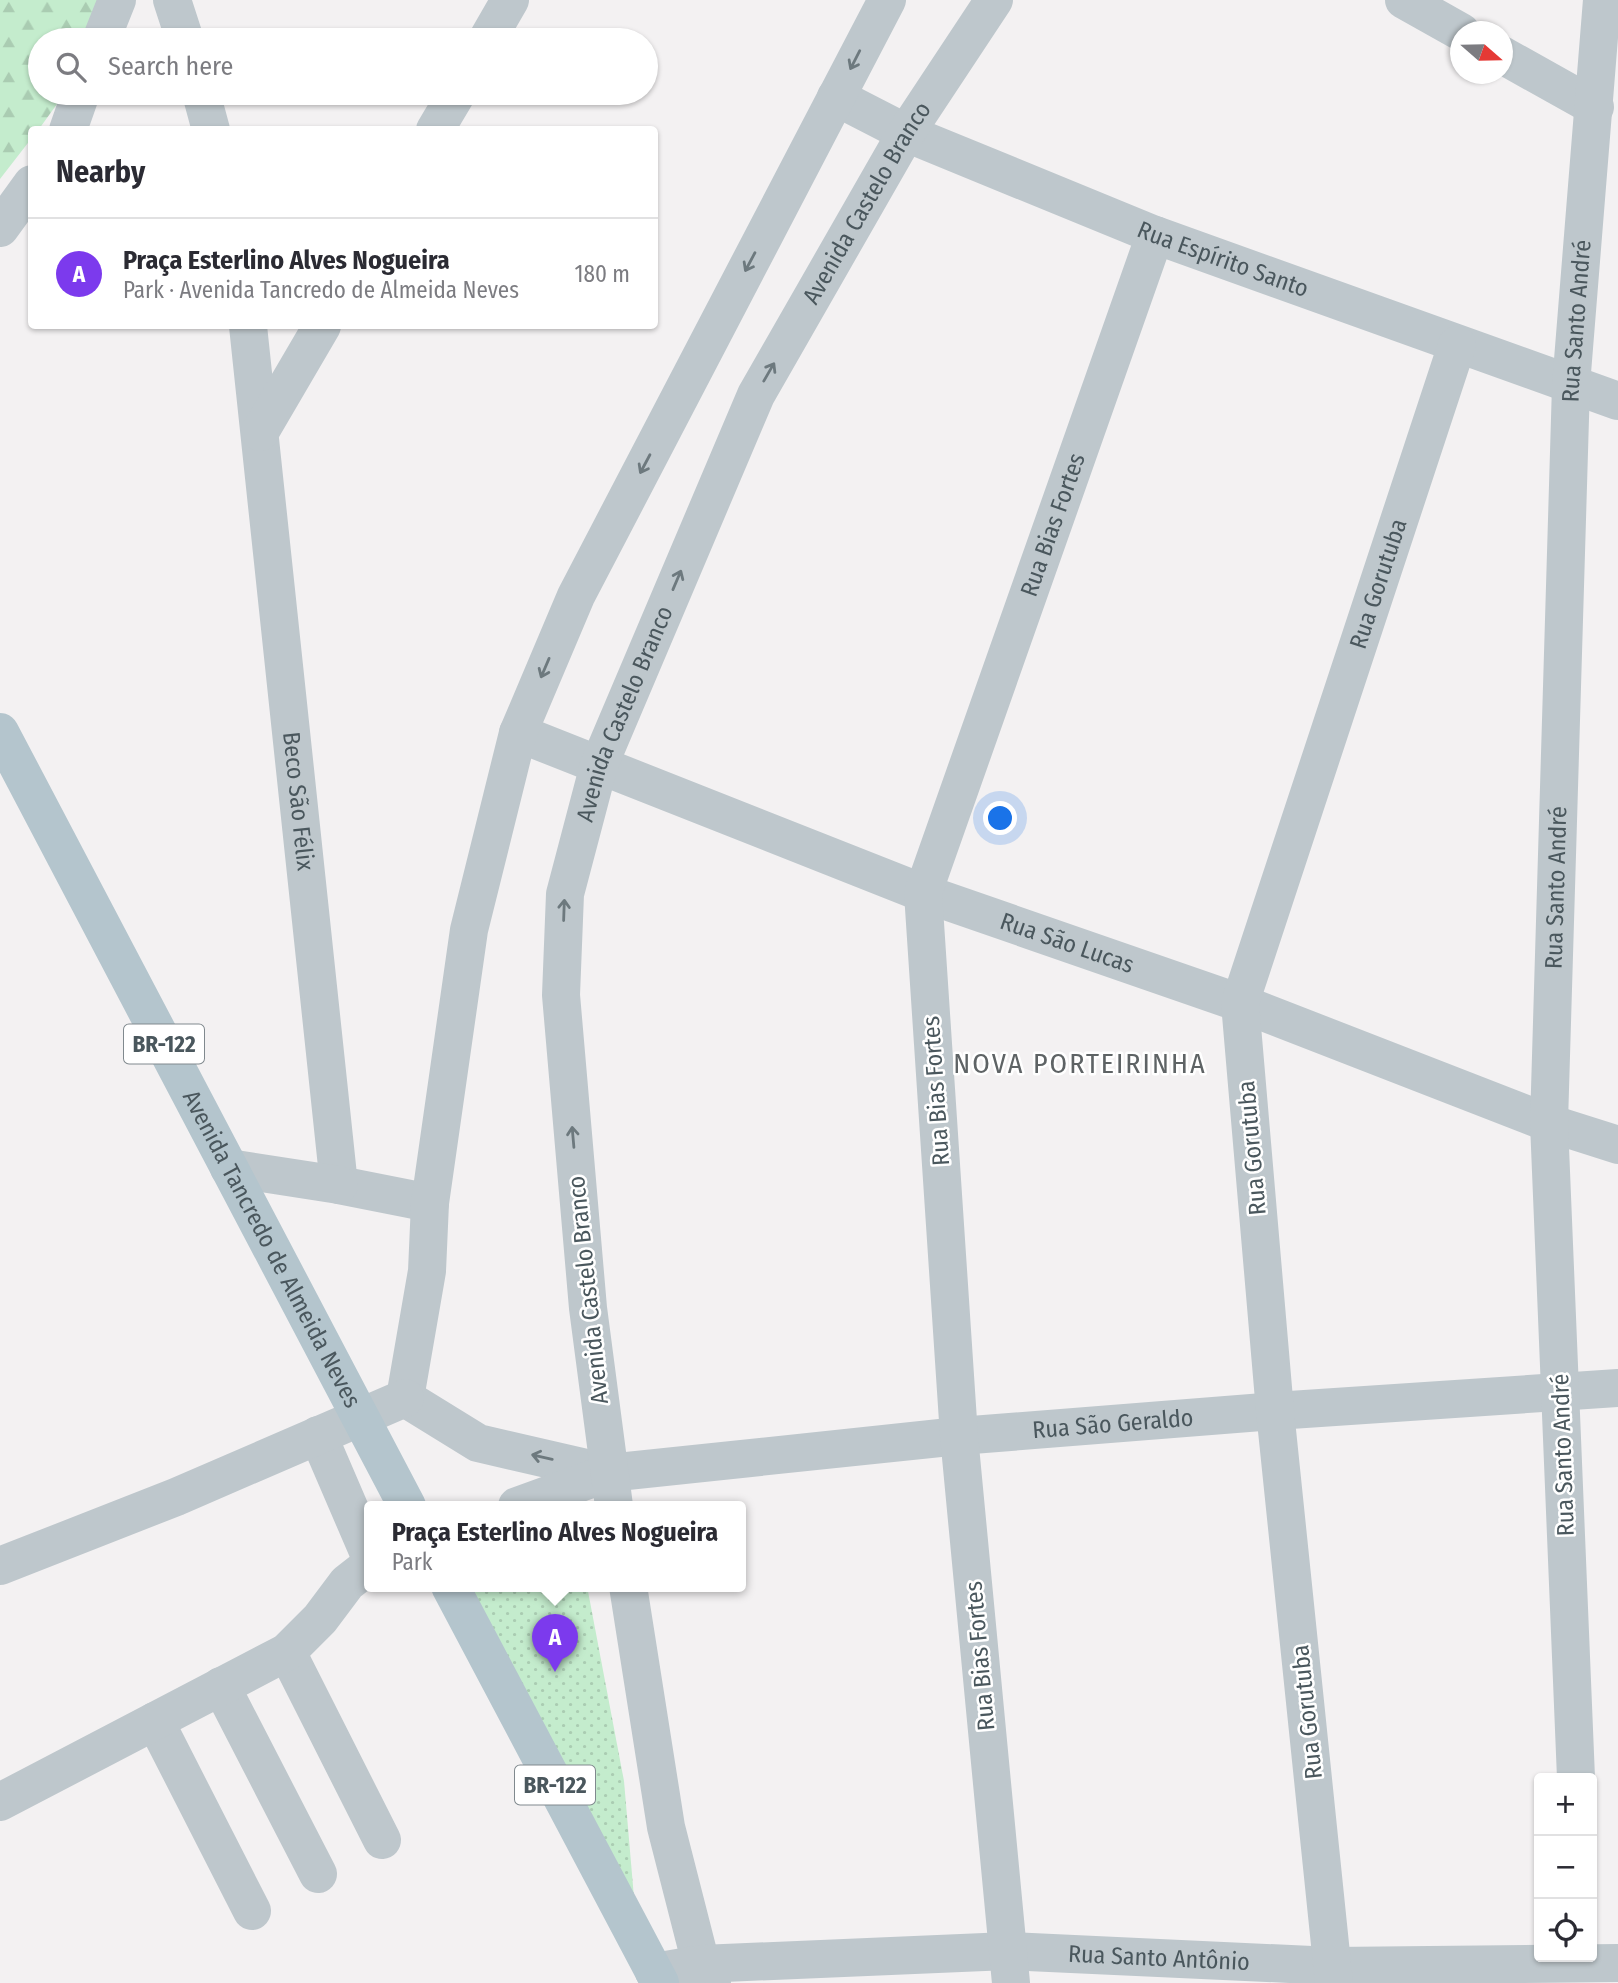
<!DOCTYPE html>
<html lang="en">
<head>
<meta charset="utf-8">
<style>
	body { margin:0; font-family:"Fira Sans Condensed",sans-serif; background:#f7f7f7; color:#2b2b33 }
	.controls { position:absolute; right:21px; bottom:21px; display:grid; overflow:hidden; border-radius:7px; box-shadow:0 2px 5px #0004 }
	.controls button { width:63px; height:63px; display:grid; place-items:center; padding:0; border:0; border-bottom:2px solid #e1e1e2; background:#fff; color:#2b2b33; font:35px sans-serif }
	.compass { position:absolute; left:1450px; top:21px; width:63px; height:63px; border-radius:50%; background:#fff; box-shadow:0 2px 5px #0004; rotate:110deg }
	.you { position:absolute; left:1001px; top:819px; width:24px; height:24px; margin:-18px; border:5px solid #fff; border-radius:50%; background:#1a73e8; box-shadow:0 0 0 10px #1a73e833 }
	.badge { display:grid; place-items:center; width:46px; height:46px; border-radius:50%; background:#7c3aed; color:#fff; font-size:23px; font-weight:700 }
	.pin { position:absolute; translate:-50% -58px; filter:drop-shadow(0 2px 4px #0008) }
	.pin::after { content:''; position:absolute; top:37px; width:24px; height:21px; background:inherit; clip-path:polygon(0 0,100% 0,50% 100%) }
	.popup { position:absolute; left:364px; top:1501px; width:382px; height:91px; box-sizing:border-box; display:grid; place-content:center; border-radius:7px; background:#fff; filter:drop-shadow(0 2px 5px #0005); font-size:23px; white-space:nowrap; color:#7c7c81 }
	.popup b { font-size:26px; color:#2b2b33 }
	.popup::after { content:''; position:absolute; left:50%; top:100%; margin-left:-14px; border:14px solid transparent; border-top-color:#fff }
	.list { margin:0; padding:0; list-style:none }
	h2 { display:flex; justify-content:space-between; align-items:center; height:91px; margin:0; padding:0 28px; font-size:30px }
	h2 small { font-size:23px; font-weight:400; color:#7c7c81 }
	.list li { display:grid; grid-template-columns:46px 1fr auto; gap:21px; align-items:center; box-sizing:border-box; height:112px; padding:0 28px; border-top:2px solid #e1e1e2 }
	.list b { display:block; font-size:26px; white-space:nowrap }
	.list p { margin:0; font-size:23px; white-space:nowrap; color:#7c7c81 }
	.list em { font-size:23px; font-style:normal; color:#7c7c81 }
	.icon { flex:none; width:38px; height:38px; fill:none; stroke:currentColor; stroke-width:2; stroke-linecap:round; stroke-linejoin:round }
	.map { position:relative; flex:none; width:1618px; height:1983px; overflow:hidden }
	.search { position:absolute; background:#fff; box-shadow:0 2px 5px #0004; left:28px; top:28px; width:630px; height:77px; display:flex; align-items:center; gap:18px; box-sizing:border-box; padding:0 24px; border-radius:38px; color:#7c7c81; font-size:26px }
	.panel { position:absolute; background:#fff; box-shadow:0 2px 5px #0004; left:28px; top:126px; width:630px; height:203px; border-radius:7px }
	.map>svg:first-child { display:block }
	.forest { fill:url(#forest-firs) }
	.park { fill:url(#park-dots) }
	.lines { fill:none; stroke-linecap:round; stroke-linejoin:round }
	.minor { stroke:#bec7cc; stroke-width:38 }
	.major { stroke:#b4c5cd; stroke-width:38 }
	.oneway { stroke:#6d797e }
	.labels { text-anchor:middle; dominant-baseline:central; stroke-width:5; stroke-linejoin:round; paint-order:stroke }
	.shield { fill:#fff; stroke:#80898e; stroke-width:2 }
	.shield-label { font-size:23px; font-weight:bold; fill:#4a575d }
	.street-label { font-size:24px; fill:#4a575d; stroke:#fff }
	.quarter-label { font-size:28px; letter-spacing:2px; fill:#5e6365; stroke:#fff }
</style>
</head>
<body>
<div class="map">
<svg width="1618" height="1983" viewBox="0 0 1618 1983">
	<defs>
		<pattern id="forest-firs" width="22" height="20" patternUnits="userSpaceOnUse" patternTransform="scale(1.75)"><rect width="22" height="20" fill="#c4eccd"/><path d="M5 1l3.5 6h-7zM16 11l3.5 6h-7z" fill="#aaccb2"/></pattern>
		<pattern id="park-dots" width="8" height="8" patternUnits="userSpaceOnUse" patternTransform="scale(1.75)"><rect width="8" height="8" fill="#c4eccd"/><path d="M2 2h.1M6 6h.1" fill="none" stroke="#aaccb2" stroke-width="1.8" stroke-linecap="round"/></pattern>
	</defs>
	<rect width="100%" height="100%" fill="#f3f1f2"/>
	<path class="forest" d="M 0,0 L 128,0 L 100,40 L 40,40 L 40,93 L 65,93 L 39,129 L 32,130 L 31,139 L 0,179 Z"/>
	<path class="park" d="M 463,1586 L 587,1586 L 624,1781 L 636,1921 Z"/>
	<g class="lines">
		<g class="minor">
			<path d="M 172,0 L 185,40"/>
			<path d="M 1404,0 L 1461,32"/>
			<path d="M 101,40 L 117,0"/>
			<path d="M 487,40 L 510,0"/>
			<path d="M 1502,55 L 1595,107"/>
			<path d="M 201,93 L 211,130"/>
			<path id="s1" d="M 836,97 L 906,133 L 1155,235 L 1618,401"/>
			<path d="M 68,130 L 81,93"/>
			<path d="M 435,130 L 457,93"/>
			<path d="M 0,228 L 32,184"/>
			<path id="s2" d="M 248,326 L 339,1185 L 430,1203"/>
			<path d="M 260,432 L 322,326"/>
			<path id="s3" d="M 518,733 L 923,893 L 1240,1003 L 1549,1123 L 1618,1145"/>
			<path d="M 229,1168 L 339,1185"/>
			<path d="M 405,1398 L 427,1271 L 430,1203 L 469,930 L 518,733 L 576,596 L 887,0"/>
			<path d="M 405,1398 L 478,1443 L 608,1473"/>
			<path d="M 318,1435 L 370,1556"/>
			<path id="s4" d="M 517,1506 L 608,1473 L 959,1436 L 1275,1411 L 1618,1388"/>
			<path id="s5" d="M 614,1506 L 588,1308 L 561,995 L 565,894 L 599,765 L 756,395 L 906,133 L 994,0"/>
			<path d="M 0,1566 L 176,1497 L 405,1398"/>
			<path d="M 628,1586 L 666,1827 L 701,1964 L 712,1983"/>
			<path d="M 287,1652 L 382,1840"/>
			<path d="M 221,1686 L 318,1874"/>
			<path d="M 155,1721 L 252,1911"/>
			<path id="s6" d="M 1576,1778 L 1549,1123 L 1571,385 L 1602,0"/>
			<path d="M 0,1802 L 287,1652 L 320,1619 L 347,1583 L 370,1565"/>
			<path id="s7" d="M 654,1972 L 701,1964 L 1008,1951 L 1333,1966 L 1618,1963"/>
			<path id="s8" d="M 1011,1983 L 959,1436 L 923,893 L 1155,235"/>
			<path id="s9" d="M 1334,1983 L 1275,1411 L 1240,1003 L 1457,345"/>
		</g>
		<g class="major">
			<path id="s10" d="M 0,732 L 407,1506"/>
			<path d="M 450,1586 L 660,1983"/>
		</g>
	</g>
	<defs><path id="oneway-shaft" d="M-6 0H5M1.5-3L5.5 0L1.5 3" fill="none" stroke-width="1.6" stroke-linecap="round" stroke-linejoin="round" transform="scale(1.75)"/></defs>
	<g class="oneway">
		<use href="#oneway-shaft" transform="translate(855 60) rotate(117)"/>
		<use href="#oneway-shaft" transform="translate(750 262) rotate(118)"/>
		<use href="#oneway-shaft" transform="translate(769 372) rotate(-60)"/>
		<use href="#oneway-shaft" transform="translate(645 464) rotate(118)"/>
		<use href="#oneway-shaft" transform="translate(677 580) rotate(-67)"/>
		<use href="#oneway-shaft" transform="translate(545 668) rotate(113)"/>
		<use href="#oneway-shaft" transform="translate(564 910) rotate(-88)"/>
		<use href="#oneway-shaft" transform="translate(573 1137) rotate(-95)"/>
		<use href="#oneway-shaft" transform="translate(542 1457) rotate(-167)"/>
	</g>
	<g class="labels">
		<g class="shield">
			<rect x="124" y="1024.5" width="80" height="39" rx="5"/>
			<rect x="515" y="1765.5" width="80" height="39" rx="5"/>
		</g>
		<g class="shield-label">
			<text x="164" y="1044">BR-122</text>
			<text x="555" y="1785">BR-122</text>
		</g>
		<g class="street-label">
			<text stroke="none"><textPath href="#s5" startOffset="1372">Avenida Castelo Branco</textPath></text>
			<text stroke="none"><textPath href="#s1" startOffset="420">Rua Espírito Santo</textPath></text>
			<text stroke="none"><textPath href="#s6" startOffset="1458">Rua Santo André</textPath></text>
			<text stroke="none"><textPath href="#s8" startOffset="1484">Rua Bias Fortes</textPath></text>
			<text stroke="none"><textPath href="#s9" startOffset="1426">Rua Gorutuba</textPath></text>
			<text stroke="none"><textPath href="#s5" startOffset="805">Avenida Castelo Branco</textPath></text>
			<text stroke="none"><textPath href="#s2" startOffset="478">Beco São Félix</textPath></text>
			<text stroke="none"><textPath href="#s6" startOffset="891">Rua Santo André</textPath></text>
			<text stroke="none"><textPath href="#s3" startOffset="588">Rua São Lucas</textPath></text>
			<text transform="translate(936 1091) rotate(-94)">Rua Bias Fortes</text>
			<text transform="translate(1252 1148) rotate(-95)">Rua Gorutuba</text>
			<text stroke="none"><textPath href="#s10" startOffset="584">Avenida Tancredo de Almeida Neves</textPath></text>
			<text transform="translate(588 1290) rotate(-96)">Avenida Castelo Branco</text>
			<text stroke="none"><textPath href="#s4" startOffset="604">Rua São Geraldo</textPath></text>
			<text transform="translate(1563 1455) rotate(-92)">Rua Santo André</text>
			<text transform="translate(980 1656) rotate(-95)">Rua Bias Fortes</text>
			<text transform="translate(1307 1712) rotate(-96)">Rua Gorutuba</text>
			<text stroke="none"><textPath href="#s7" startOffset="506">Rua Santo Antônio</textPath></text>
		</g>
		<g class="quarter-label">
			<text x="1080" y="1063">NOVA PORTEIRINHA</text>
		</g>
	</g>
</svg>
<div class="controls">
<button>+</button>
<button>−</button>
<button><svg class="icon" aria-label="locate" viewBox="0 0 24 24"><circle cx="12" cy="12" r="6"/><path d="M12 2v4M12 18v4M2 12h4M18 12h4"/></svg></button>
</div>
<svg class="compass" viewBox="-18 -18 36 36"><path d="M0-13l5 13h-10z" fill="#e53935"/><path d="M0 13l5-13h-10z" fill="#7c7c81"/></svg>
<div class="you"></div>
<div class="pin badge" style="left:555px;top:1672px">A</div>
<div class="popup"><b>Praça Esterlino Alves Nogueira</b>Park</div>
<div class="search"><svg class="icon" aria-label="search" viewBox="0 0 24 24"><circle cx="10" cy="10" r="6"/><path d="M15 15l6 6"/></svg>Search here</div>
<section class="panel">
<h2>Nearby<small></small></h2>
<ul class="list">
<li><span class="badge">A</span><div><b>Praça Esterlino Alves Nogueira</b><p>Park · Avenida Tancredo de Almeida Neves</p></div><em>180 m</em></li>
</ul>
</section>
</div>
</body>
</html>
